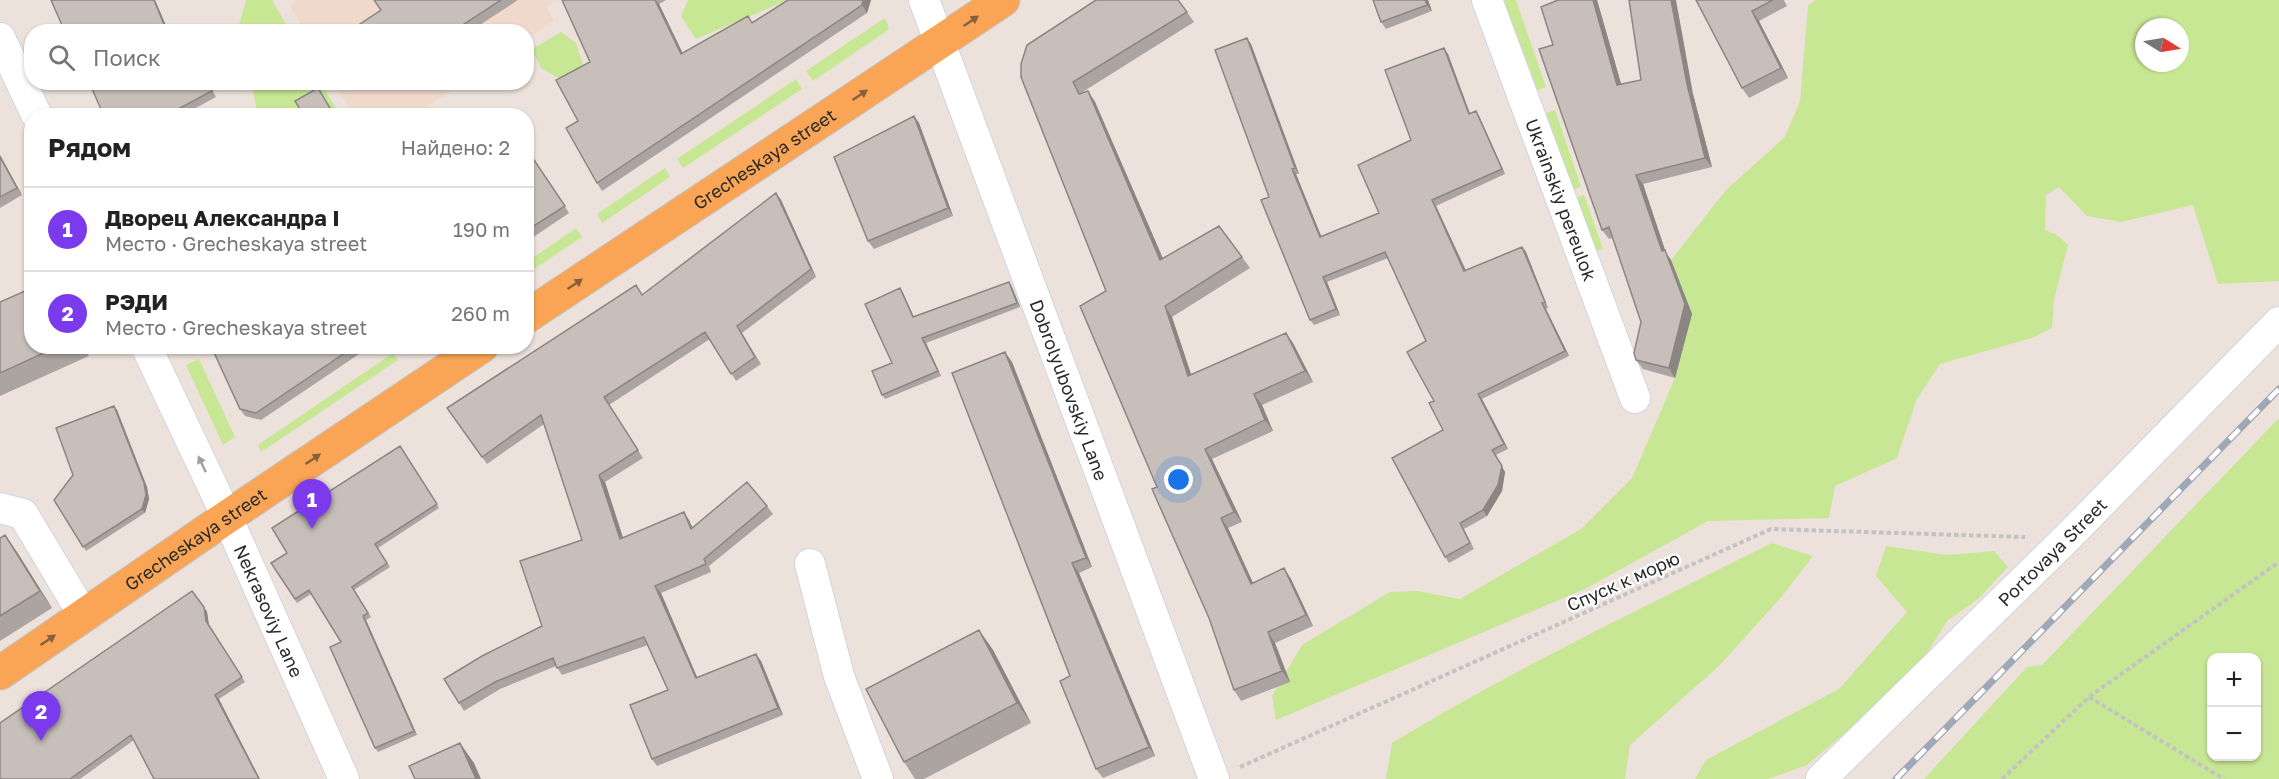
<!DOCTYPE html>
<html lang="ru">
<head>
<meta charset="utf-8">
<style>
	body { margin:0; font-family:"Golos Text",sans-serif; background:#f6f6f6; color:#222 }
	.controls { position:absolute; right:18px; bottom:18px; display:grid; overflow:hidden; border-radius:12px; box-shadow:0 2px 4px #0004 }
	.controls button { width:54px; height:54px; display:grid; place-items:center; padding:0; border:0; border-bottom:2px solid #e0e0e0; background:#fff; color:#222; font:30px sans-serif }
	.compass { position:absolute; left:2135px; top:18px; width:54px; height:54px; border-radius:50%; background:#fff; box-shadow:0 2px 4px #0004; rotate:101deg }
	.you { position:absolute; left:1179px; top:480px; width:21px; height:21px; margin:-15px; border:4px solid #fff; border-radius:50%; background:#1a73e8; box-shadow:0 0 0 9px #1a73e833 }
	.badge { display:grid; place-items:center; width:39px; height:39px; border-radius:50%; background:#7c3aed; color:#fff; font-size:20px; font-weight:700 }
	.pin { position:absolute; translate:-50% -50px; filter:drop-shadow(0 2px 3px #0008) }
	.pin::after { content:''; position:absolute; top:32px; width:21px; height:18px; background:inherit; clip-path:polygon(0 0,100% 0,50% 100%) }
	.list { margin:0; padding:0; list-style:none }
	h2 { display:flex; justify-content:space-between; align-items:center; height:78px; margin:0; padding:0 24px; font-size:26px }
	h2 small { font-size:20px; font-weight:400; color:#767676 }
	.list li { display:grid; grid-template-columns:39px 1fr auto; gap:18px; align-items:center; box-sizing:border-box; height:84px; padding:0 24px; border-top:2px solid #e0e0e0 }
	.list b { display:block; font-size:22px; white-space:nowrap }
	.list p { margin:0; font-size:20px; white-space:nowrap; color:#767676 }
	.list em { font-size:20px; font-style:normal; color:#767676 }
	.icon { flex:none; width:33px; height:33px; fill:none; stroke:currentColor; stroke-width:2; stroke-linecap:round; stroke-linejoin:round }
	.map { position:relative; flex:none; width:2279px; height:779px; overflow:hidden }
	.search { position:absolute; background:#fff; box-shadow:0 2px 4px #0004; left:24px; top:24px; width:510px; height:66px; display:flex; align-items:center; gap:15px; box-sizing:border-box; padding:0 21px; border-radius:24px; color:#767676; font-size:22px }
	.panel { position:absolute; background:#fff; box-shadow:0 2px 4px #0004; left:24px; top:108px; width:510px; height:246px; border-radius:24px }
	.map>svg:first-child { display:block }
	.education { fill:#f0d9ca }
	.green { fill:#c7e795; fill-rule:evenodd }
	.lines { fill:none; stroke-linecap:round; stroke-linejoin:round }
	.minor-casing { stroke:#ced6e0; stroke-width:32 }
	.major-casing { stroke:#c3c3c3; stroke-width:35 }
	.path { stroke:#c3c3c3; stroke-width:4; stroke-dasharray:4.5 3; stroke-linecap:butt }
	.minor { stroke:#fff; stroke-width:30 }
	.major { stroke:#f9a555; stroke-width:33 }
	.rail-casing { stroke:#9ea8b6; stroke-width:7 }
	.rail { stroke:#fff; stroke-width:4.5; stroke-dasharray:14; stroke-linecap:butt }
	.wall { fill:#aca4a0 }
	.shaded-wall { fill:#8c8682 }
	.building { fill:#c8bfba; stroke:#8c8682; stroke-width:1.5 }
	.oneway { fill:#87613d }
	.oneway2 { fill:#9f9f9f }
	.labels { text-anchor:middle; dominant-baseline:central; stroke-width:4.5; stroke-linejoin:round; paint-order:stroke }
	.street-label { font-size:18px; fill:#2a2a2a; stroke:#fff }
</style>
</head>
<body>
<div class="map">
<svg width="2279" height="779" viewBox="0 0 2279 779">
	<rect width="100%" height="100%" fill="#ede1db"/>
	<path class="education" d="M 296,0 L 556,0 L 547,8 L 554,20 L 527,39 L 526,32 L 305,31 L 290,6 Z
		M 334,83 L 462,83 L 413,116 L 354,115 Z"/>
	<path class="green" d="M 246,0 L 272,0 L 290,31 L 240,31 L 238,29 Z
		M 688,0 L 788,0 L 696,39 L 681,16 Z
		M 1501,0 L 1516,0 L 1546,87 L 1535,91 Z
		M 1816,0 L 2279,0 L 2279,281 L 2218,284 L 2193,205 L 2121,222 L 2087,216 L 2059,187 L 2046,195 L 2045,230 L 2057,235 L 2068,245 L 2054,300 L 2052,328 L 2032,338 L 1940,364 L 1917,399 L 1897,458 L 1835,486 L 1829,518 L 1708,521 L 1587,588 L 1276,720 L 1272,696 L 1302,645 L 1390,592 L 1417,591 L 1460,599 L 1581,529 L 1632,478 L 1675,378 L 1656,328 L 1692,315 L 1671,260 L 1726,190 L 1785,137 L 1800,101 L 1808,5 ZM 2144,27 L 2180,27 L 2180,63 L 2144,63 Z
		M 885,18 L 889,29 L 884,33 L 813,81 L 806,71 Z
		M 561,32 L 576,43 L 584,67 L 560,79 L 541,68 L 532,49 Z
		M 796,79 L 802,89 L 683,168 L 677,159 Z
		M 258,83 L 321,83 L 340,115 L 258,115 L 253,92 Z
		M 1555,110 L 1581,187 L 1572,190 L 1544,114 Z
		M 665,168 L 670,177 L 602,223 L 597,214 Z
		M 1584,195 L 1603,249 L 1595,251 L 1575,198 Z
		M 576,228 L 582,237 L 527,274 L 527,262 Z
		M 393,353 L 398,360 L 261,452 L 258,445 Z
		M 199,359 L 235,437 L 223,445 L 186,365 Z
		M 2279,418 L 2279,779 L 1924,779 L 2027,667 L 2042,665 ZM 2212,658 L 2256,658 L 2256,756 L 2212,756 Z
		M 1772,543 L 1813,556 L 1783,595 L 1720,665 L 1630,745 L 1625,779 L 1386,779 L 1392,743 C 1514,669 1644,607 1772,543 Z
		M 1886,546 L 1947,555 L 1994,551 L 2008,567 L 1978,599 L 1947,621 L 1920,664 L 1871,711 L 1807,765 L 1768,779 L 1695,779 L 1706,760 L 1839,689 L 1907,612 L 1876,576 Z"/>
	<g class="lines">
		<defs>
			<g id="minor">
				<path id="s1" d="M 924,0 L 1214,779"/>
				<path id="s2" d="M 1487,0 L 1635,398"/>
				<path d="M 0,38 L 37,116"/>
				<path id="s3" d="M 146,346 L 227,517 L 344,779"/>
				<path d="M 0,508 L 23,514 L 84,616"/>
				<path d="M 810,564 L 839,676 L 878,779"/>
				<path id="s4" d="M 1821,779 L 2067,538 L 2279,322"/>
			</g>
			<g id="major">
				<path id="s5" d="M 526,317 L 1003,0"/>
				<path id="s6" d="M 0,673 L 227,517 L 482,346"/>
			</g>
		</defs>
		<use href="#minor" class="minor-casing"/>
		<use href="#major" class="major-casing"/>
		<path class="path" d="M 2089,697 L 2224,779
			M 1240,767 L 1771,529 L 2025,537
			M 2002,779 L 2089,697 L 2279,562"/>
		<use href="#minor" class="minor"/>
		<use href="#major" class="major"/>
		<defs>
			<path id="rail" d="M 1896,779 L 2279,389"/>
		</defs>
		<use href="#rail" class="rail-casing"/>
		<use href="#rail" class="rail"/>
	</g>
	<path class="wall" d="M 374,0 L 518,0 L 469,32 L 348,32 L 381,10 Z
		M 562,0 L 666,0 L 659,4 L 682,53 L 752,22 L 788,0 L 871,0 L 867,13 L 602,191 L 597,183 L 578,121 L 590,62 Z
		M 1373,0 L 1428,0 L 1432,11 L 1386,29 L 1381,22 Z
		M 1558,0 L 1597,0 L 1621,84 L 1641,80 L 1693,94 L 1712,167 L 1643,184 L 1666,253 L 1671,260 L 1692,314 L 1675,378 L 1643,369 L 1636,360 L 1641,322 L 1613,238 L 1609,239 L 1602,230 L 1553,45 Z
		M 1696,0 L 1784,0 L 1787,6 L 1759,21 L 1788,78 L 1749,98 L 1742,88 Z
		M 1187,12 L 1194,22 L 1081,93 L 1081,94 L 1088,91 L 1095,102 L 1163,259 L 1242,257 L 1250,268 L 1172,317 L 1191,374 L 1293,343 L 1313,382 L 1262,405 L 1273,431 L 1212,459 L 1242,522 L 1228,528 L 1253,583 L 1284,568 L 1291,579 L 1313,626 L 1275,643 L 1290,682 L 1241,701 L 1234,690 L 1209,618 L 1157,487 L 1106,291 L 1021,77 Z
		M 1251,44 L 1299,174 L 1296,174 L 1321,236 L 1379,213 L 1448,54 L 1470,113 L 1479,116 L 1505,174 L 1436,206 L 1466,270 L 1522,247 L 1526,252 L 1548,308 L 1546,309 L 1569,356 L 1482,399 L 1508,449 L 1496,455 L 1505,472 L 1502,491 L 1487,516 L 1464,529 L 1474,549 L 1449,563 L 1445,557 L 1443,430 L 1434,401 L 1426,341 L 1388,258 L 1327,282 L 1340,315 L 1314,325 L 1310,320 L 1269,197 Z
		M 89,82 L 208,82 L 216,97 L 183,115 Z
		M 373,82 L 390,82 L 378,90 Z
		M 318,88 L 333,112 L 326,116 L 304,116 Z
		M 914,116 L 919,123 L 953,216 L 874,249 L 868,241 Z
		M 526,148 L 569,213 L 526,242 Z
		M 0,155 L 22,195 L 0,208 Z
		M 776,193 L 781,200 L 816,277 L 742,333 L 761,364 L 736,381 L 710,339 L 609,405 L 643,458 L 605,482 L 623,538 L 689,520 L 692,527 L 767,506 L 773,514 L 709,566 L 711,572 L 661,593 L 697,678 L 761,661 L 783,715 L 657,766 L 652,759 L 668,690 L 648,645 L 562,675 L 556,666 L 500,689 L 464,711 L 459,703 L 542,626 L 582,540 L 544,424 L 487,464 L 447,408 L 643,295 Z
		M 1009,282 L 1012,287 L 1020,307 L 926,343 L 941,376 L 885,399 L 882,395 L 892,363 L 900,288 L 903,293 L 914,317 Z
		M 0,302 L 32,346 L 85,346 L 89,356 L 0,396 Z
		M 211,346 L 255,346 L 258,352 L 268,346 L 371,346 L 261,420 L 245,416 L 240,409 Z
		M 1012,362 L 1092,567 L 1079,573 L 1155,756 L 1103,778 L 1096,769 L 1070,676 Z
		M 114,406 L 117,410 L 147,487 L 149,499 L 145,513 L 86,551 L 54,500 L 73,475 Z
		M 400,446 L 439,508 L 378,548 L 390,567 L 354,590 L 371,617 L 366,620 L 417,735 L 378,752 L 375,748 L 341,642 L 311,594 L 297,603 L 271,563 L 287,553 Z
		M 0,538 L 17,552 L 52,608 L 0,641 Z
		M 192,591 L 207,612 L 209,625 L 245,682 L 219,699 L 134,740 L 80,779 L 0,779 Z
		M 979,630 L 993,650 L 1031,723 L 924,779 L 915,779 L 904,762 Z"/>
	<path class="shaded-wall" d="M 154,0 L 155,0 L 169,32 L 167,32 Z
		M 655,0 L 659,4 L 687,62 L 681,54 Z
		M 863,0 L 871,0 L 867,13 L 862,5 Z
		M 1425,0 L 1428,0 L 1432,11 L 1427,5 Z
		M 1593,0 L 1597,0 L 1624,94 L 1617,85 Z
		M 1671,0 L 1676,0 L 1693,94 L 1712,167 L 1705,158 L 1687,84 Z
		M 1752,11 L 1759,21 L 1788,78 L 1781,68 Z
		M 1247,38 L 1251,44 L 1299,174 L 1295,168 Z
		M 1444,48 L 1448,54 L 1472,120 L 1469,114 Z
		M 1088,91 L 1095,102 L 1168,270 L 1160,260 Z
		M 1476,111 L 1479,116 L 1505,174 L 1502,169 Z
		M 914,116 L 919,123 L 953,216 L 948,208 Z
		M 0,155 L 22,195 L 17,188 L 0,157 Z
		M 1292,169 L 1296,174 L 1324,243 L 1320,237 Z
		M 1636,175 L 1643,184 L 1666,253 L 1671,260 L 1692,314 L 1675,378 L 1669,368 L 1662,251 Z
		M 776,193 L 781,200 L 816,277 L 811,269 Z
		M 1432,200 L 1436,206 L 1468,276 L 1464,271 Z
		M 1522,247 L 1526,252 L 1548,308 L 1545,302 Z
		M 1323,277 L 1327,282 L 1340,315 L 1336,309 Z
		M 1009,282 L 1012,287 L 1020,307 L 1017,303 Z
		M 900,288 L 903,293 L 916,322 L 913,317 Z
		M 1542,303 L 1546,309 L 1569,356 L 1565,351 Z
		M 1165,306 L 1172,317 L 1195,386 L 1188,376 Z
		M 1286,333 L 1293,343 L 1313,382 L 1305,371 Z
		M 922,338 L 926,343 L 941,376 L 938,371 Z
		M 1005,352 L 1012,362 L 1092,567 L 1086,558 Z
		M 1254,394 L 1262,405 L 1273,431 L 1265,420 Z
		M 1478,394 L 1482,399 L 1508,449 L 1504,444 Z
		M 114,406 L 117,410 L 147,487 L 149,499 L 145,513 L 142,509 Z
		M 1205,449 L 1212,459 L 1242,522 L 1234,512 Z
		M 1492,450 L 1505,472 L 1502,491 L 1487,516 L 1483,510 Z
		M 599,475 L 605,482 L 626,547 L 620,539 Z
		M 684,512 L 689,520 L 696,536 L 691,529 Z
		M 1221,518 L 1228,528 L 1258,594 L 1251,584 Z
		M 5,535 L 17,552 L 52,608 L 40,591 Z
		M 1072,563 L 1079,573 L 1155,756 L 1149,747 Z
		M 1284,568 L 1291,579 L 1313,626 L 1306,615 Z
		M 655,586 L 661,593 L 701,686 L 696,678 Z
		M 204,607 L 207,612 L 209,625 L 245,682 L 206,621 Z
		M 363,616 L 366,620 L 417,735 L 414,731 Z
		M 979,630 L 993,650 L 1031,723 L 1017,703 Z
		M 1268,632 L 1275,643 L 1290,682 L 1282,671 Z
		M 756,654 L 761,661 L 783,715 L 778,708 Z
		M 215,695 L 219,699 L 260,779 L 259,779 Z
		M 460,743 L 474,763 L 481,779 L 476,779 Z"/>
	<path class="building" d="M 51,0 L 154,0 L 167,32 L 65,32 Z
		M 374,0 L 501,0 L 452,32 L 348,32 L 381,10 Z
		M 562,0 L 655,0 L 681,54 L 748,16 L 752,23 L 788,0 L 863,0 L 862,5 L 597,183 L 566,128 L 578,121 L 556,80 L 590,62 Z
		M 1096,0 L 1178,0 L 1187,12 L 1073,82 L 1079,94 L 1088,91 L 1160,260 L 1219,226 L 1242,257 L 1165,306 L 1188,376 L 1286,333 L 1305,371 L 1254,394 L 1265,420 L 1205,449 L 1234,512 L 1221,518 L 1251,584 L 1284,568 L 1306,615 L 1268,632 L 1282,671 L 1234,690 L 1209,618 L 1152,489 L 1157,487 L 1080,306 L 1106,291 L 1021,77 L 1021,64 L 1027,45 Z
		M 1373,0 L 1425,0 L 1427,5 L 1381,22 Z
		M 1558,0 L 1593,0 L 1617,85 L 1641,80 L 1629,0 L 1671,0 L 1687,84 L 1705,158 L 1636,175 L 1662,251 L 1665,250 L 1685,304 L 1669,368 L 1636,360 L 1634,353 L 1641,322 L 1609,227 L 1602,230 L 1539,49 L 1553,45 L 1541,7 Z
		M 1696,0 L 1773,0 L 1752,11 L 1781,68 L 1742,88 Z
		M 1247,38 L 1295,168 L 1292,169 L 1320,237 L 1379,213 L 1358,165 L 1411,140 L 1385,70 L 1444,48 L 1469,114 L 1476,111 L 1502,169 L 1432,200 L 1464,271 L 1522,247 L 1545,302 L 1542,303 L 1565,351 L 1478,394 L 1504,444 L 1492,450 L 1502,466 L 1498,485 L 1483,510 L 1460,523 L 1470,543 L 1445,557 L 1392,458 L 1443,430 L 1429,403 L 1434,401 L 1407,352 L 1426,341 L 1385,252 L 1323,277 L 1336,309 L 1310,320 L 1261,200 L 1269,197 L 1215,50 Z
		M 89,82 L 207,82 L 212,91 L 178,109 L 182,116 L 104,116 Z
		M 318,88 L 330,108 L 317,116 L 304,116 L 295,101 Z
		M 914,116 L 948,208 L 868,241 L 834,157 Z
		M 526,148 L 565,206 L 526,231 Z
		M 0,157 L 17,188 L 0,197 Z
		M 776,193 L 811,269 L 737,326 L 755,357 L 731,374 L 705,332 L 604,397 L 638,450 L 599,475 L 620,539 L 684,512 L 691,529 L 747,482 L 767,506 L 704,559 L 706,564 L 655,586 L 696,678 L 756,654 L 778,708 L 652,759 L 630,705 L 668,690 L 644,637 L 557,668 L 553,658 L 495,682 L 459,703 L 444,679 L 482,656 L 542,626 L 520,561 L 582,540 L 541,415 L 482,457 L 447,408 L 636,285 L 642,295 Z
		M 1009,282 L 1017,303 L 922,338 L 938,371 L 882,395 L 872,371 L 892,363 L 865,304 L 900,288 L 913,317 Z
		M 32,288 L 32,346 L 59,346 L 0,373 L 0,302 Z
		M 211,346 L 254,346 L 258,353 L 268,346 L 355,346 L 256,413 L 240,409 Z
		M 1005,352 L 1086,558 L 1072,563 L 1149,747 L 1096,769 L 1060,681 L 1070,676 L 952,373 Z
		M 114,406 L 144,483 L 146,495 L 142,509 L 83,547 L 54,500 L 73,475 L 56,428 Z
		M 400,446 L 437,504 L 375,544 L 387,563 L 352,587 L 368,613 L 363,616 L 414,731 L 375,748 L 330,647 L 341,642 L 309,590 L 295,599 L 271,563 L 287,553 L 272,528 Z
		M 5,535 L 40,591 L 0,616 L 0,538 Z
		M 192,591 L 204,607 L 206,621 L 242,677 L 215,695 L 259,779 L 154,779 L 131,735 L 70,779 L 0,779 L 0,723 Z
		M 979,630 L 1017,703 L 904,762 L 866,689 Z
		M 460,743 L 476,779 L 415,779 L 409,766 Z"/>
	<defs><path id="oneway-solid" d="M-6-.8H1V-3.2L6.5 0L1 3.2V.8H-6Z" transform="scale(1.5)"/></defs>
	<g class="oneway">
		<use href="#oneway-solid" transform="translate(971 21) rotate(-34)"/>
		<use href="#oneway-solid" transform="translate(860 95) rotate(-34)"/>
		<use href="#oneway-solid" transform="translate(575 284) rotate(-34)"/>
		<use href="#oneway-solid" transform="translate(313 459) rotate(-34)"/>
		<use href="#oneway-solid" transform="translate(48 640) rotate(-34)"/>
	</g>
	<use class="oneway2" href="#oneway-solid" transform="translate(202 464) rotate(-115)"/>
	<g class="labels">
		<g class="street-label">
			<text stroke="none"><textPath href="#s5" startOffset="286">Grecheskaya street</textPath></text>
			<text stroke="none"><textPath href="#s2" startOffset="213">Ukrainskiy pereulok</textPath></text>
			<text stroke="none"><textPath href="#s1" startOffset="416">Dobrolyubovskiy Lane</textPath></text>
			<text stroke="none"><textPath href="#s6" startOffset="237">Grecheskaya street</textPath></text>
			<text stroke="none"><textPath href="#s4" startOffset="324">Portovaya Street</textPath></text>
			<text transform="translate(1623 581) rotate(-24)">Спуск к морю</text>
			<text stroke="none"><textPath href="#s3" startOffset="292">Nekrasoviy Lane</textPath></text>
		</g>
	</g>
</svg>
<div class="controls">
<button>+</button>
<button>−</button>
</div>
<svg class="compass" viewBox="-18 -18 36 36"><path d="M0-13l5 13h-10z" fill="#e53935"/><path d="M0 13l5-13h-10z" fill="#767676"/></svg>
<div class="you"></div>
<div class="pin badge" style="left:312px;top:529px">1</div>
<div class="pin badge" style="left:41px;top:741px">2</div>
<div class="search"><svg class="icon" aria-label="search" viewBox="0 0 24 24"><circle cx="10" cy="10" r="6"/><path d="M15 15l6 6"/></svg>Поиск</div>
<section class="panel">
<h2>Рядом<small>Найдено: 2</small></h2>
<ul class="list">
<li><span class="badge">1</span><div><b>Дворец Александра I</b><p>Место · Grecheskaya street</p></div><em>190 m</em></li>
<li><span class="badge">2</span><div><b>РЭДИ</b><p>Место · Grecheskaya street</p></div><em>260 m</em></li>
</ul>
</section>
</div>
</body>
</html>
